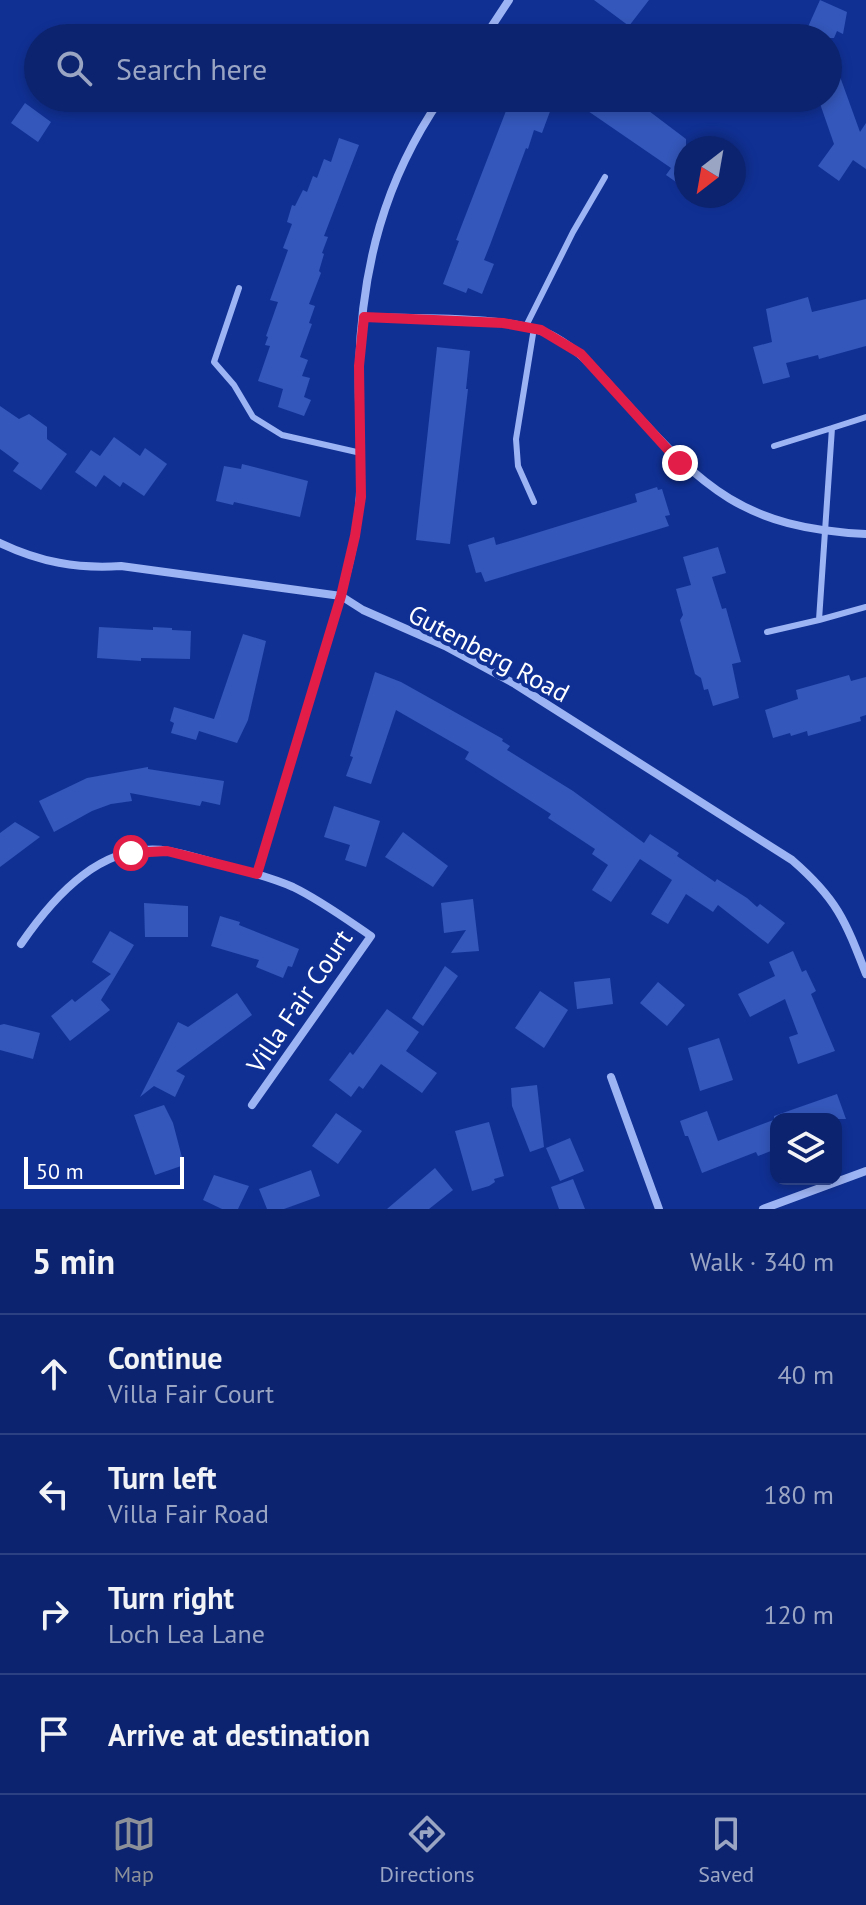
<!DOCTYPE html>
<html lang="en">
<head>
<meta charset="utf-8">
<style>
	body { margin:0; font-family:"PT Sans",sans-serif; background:#1a3077; color:#f1f3f6 }
	.controls { position:absolute; right:24px; bottom:24px; display:grid; overflow:hidden; border-radius:16px; box-shadow:0 4px 12px #0003 }
	.controls button { width:72px; height:72px; display:grid; place-items:center; padding:0; border:0; border-bottom:2px solid #2c4182; background:#0c246f; color:#f1f3f6; font:40px sans-serif }
	.compass { position:absolute; left:674px; top:136px; width:72px; height:72px; border-radius:50%; background:#0c246f; box-shadow:0 4px 12px #0003; rotate:211deg }
	.scale { position:absolute; left:24px; bottom:20px; width:160px; box-sizing:border-box; padding-left:8px; border:4px solid #fff; border-top:0; font-size:22px; line-height:28px; white-space:nowrap; color:#fff; -webkit-text-stroke:6px #103094; paint-order:stroke }
	.stop { position:absolute; width:24px; height:24px; margin:-18px; border:6px solid #e11d48; border-radius:50%; background:#fff }
	.stop.end { background:#e11d48; border-color:#fff; box-shadow:0 2px 8px #0008 }
	.list { margin:0; padding:0; list-style:none }
	h2 { display:flex; justify-content:space-between; align-items:center; height:104px; margin:0; padding:0 32px; font-size:34px }
	h2 small { font-size:26px; font-weight:400; color:#9aa4c3 }
	.list li { display:grid; grid-template-columns:52px 1fr auto; gap:24px; align-items:center; box-sizing:border-box; height:120px; padding:0 32px; border-top:2px solid #2c4182 }
	.list b { display:block; font-size:30px; white-space:nowrap }
	.list p { margin:0; font-size:26px; white-space:nowrap; color:#9aa4c3 }
	.list em { font-size:26px; font-style:normal; color:#9aa4c3 }
	.icon { flex:none; width:44px; height:44px; fill:none; stroke:currentColor; stroke-width:2; stroke-linecap:round; stroke-linejoin:round }
	.map { position:relative; flex:none; width:866px; height:1209px; overflow:hidden }
	.search { position:absolute; background:#0c246f; box-shadow:0 4px 12px #0003; left:24px; right:24px; top:24px; height:88px; display:flex; align-items:center; gap:20px; box-sizing:border-box; padding:0 28px; border-radius:44px; color:#9aa4c3; font-size:30px }
	.sheet { height:584px; background:#0c246f }
	nav { display:flex; justify-content:space-around; align-items:center; box-sizing:border-box; height:112px; border-top:2px solid #2c4182; background:#0c246f; font-size:22px; color:#9aa4c3 }
	nav a { display:grid; justify-items:center; gap:4px }
	nav .on { color:#8c9099 }
	.map>svg:first-child { display:block }
	.building { fill:#3457bb }
	.lines { fill:none; stroke-linecap:round; stroke-linejoin:round }
	.service { stroke:#9db4f4; stroke-width:6 }
	.minor { stroke:#9db4f4; stroke-width:8 }
	.route { stroke:#e11d48; stroke-width:10 }
	.labels { text-anchor:middle; dominant-baseline:central; stroke-width:8; stroke-linejoin:round; paint-order:stroke }
	.street-label { font-size:26px; fill:#fff; stroke:#103094 }
</style>
</head>
<body>
<div class="map">
<svg width="866" height="1209" viewBox="0 0 866 1209">
	<rect width="100%" height="100%" fill="#103094"/>
	<path class="building" d="M 594,0 L 649,0 L 629,26 Z
		M 820,0 L 847,12 L 843,34 L 837,31 L 834,38 L 803,38 Z
		M 830,49 L 860,132 L 866,123 L 866,169 L 853,160 L 839,181 L 818,166 L 834,144 L 818,98 L 828,98 Z
		M 511,98 L 555,98 L 542,133 L 534,130 L 528,149 L 526,148 L 490,245 L 484,260 L 494,264 L 482,294 L 468,288 L 466,293 L 443,284 L 459,241 L 456,240 Z
		M 569,98 L 627,98 L 644,110 L 645,108 L 686,139 L 686,189 L 666,175 L 671,168 Z
		M 25,103 L 51,122 L 38,142 L 11,123 Z
		M 339,138 L 359,145 L 324,236 L 328,237 L 322,253 L 324,254 L 319,271 L 321,273 L 309,304 L 315,306 L 309,323 L 312,324 L 300,357 L 308,360 L 302,376 L 310,378 L 304,397 L 311,400 L 304,416 L 278,407 L 283,389 L 258,381 L 270,346 L 265,345 L 268,337 L 266,336 L 278,302 L 270,300 L 288,250 L 283,248 L 292,224 L 287,222 L 292,205 L 295,206 L 303,190 L 307,192 L 313,176 L 317,178 L 324,159 L 331,162 Z
		M 808,297 L 812,312 L 866,299 L 866,346 L 819,359 L 818,355 L 786,363 L 790,377 L 763,384 L 753,347 L 772,342 L 766,309 Z
		M 437,347 L 470,351 L 466,389 L 468,389 L 450,544 L 416,540 Z
		M 0,406 L 19,419 L 29,414 L 47,427 L 47,439 L 67,454 L 41,490 L 13,471 L 19,463 L 0,449 Z
		M 114,437 L 140,456 L 145,448 L 167,464 L 144,496 L 123,482 L 120,487 L 104,475 L 96,487 L 75,472 L 91,450 L 100,456 Z
		M 242,464 L 308,481 L 300,517 L 234,502 L 233,505 L 216,501 L 224,466 L 241,469 Z
		M 657,487 L 658,490 L 662,489 L 670,515 L 665,516 L 669,526 L 485,582 L 481,572 L 476,573 L 468,545 L 494,537 L 496,545 L 520,538 L 637,502 L 635,494 Z
		M 718,547 L 726,573 L 712,577 L 722,609 L 726,608 L 741,662 L 732,664 L 739,698 L 713,706 L 708,689 L 704,690 L 701,678 L 695,674 L 680,620 L 683,615 L 676,589 L 691,585 L 683,557 Z
		M 99,627 L 153,630 L 153,627 L 172,628 L 172,630 L 191,631 L 190,659 L 141,658 L 141,661 L 97,658 Z
		M 243,634 L 266,641 L 248,720 L 237,743 L 199,731 L 196,740 L 171,733 L 174,723 L 170,721 L 174,707 L 214,719 Z
		M 375,672 L 401,682 L 503,739 L 502,741 L 510,746 L 507,750 L 573,791 L 644,843 L 650,834 L 679,853 L 677,856 L 715,882 L 717,879 L 747,898 L 757,907 L 760,904 L 785,923 L 768,944 L 718,905 L 713,912 L 686,894 L 668,924 L 651,914 L 672,880 L 640,859 L 611,902 L 592,890 L 608,865 L 592,854 L 595,849 L 548,818 L 551,814 L 465,759 L 469,752 L 396,710 L 371,784 L 346,776 L 353,757 L 350,756 Z
		M 849,675 L 851,681 L 866,677 L 866,715 L 860,717 L 861,721 L 808,736 L 807,731 L 791,736 L 790,733 L 773,738 L 765,710 L 798,699 L 796,690 Z
		M 148,767 L 148,769 L 224,781 L 220,805 L 202,801 L 200,806 L 130,793 L 132,801 L 111,804 L 92,811 L 54,832 L 39,801 L 87,778 Z
		M 334,806 L 380,821 L 366,867 L 345,860 L 350,845 L 324,837 Z
		M 15,822 L 40,837 L 0,867 L 0,833 Z
		M 403,832 L 448,866 L 433,887 L 385,857 Z
		M 473,899 L 479,951 L 451,953 L 466,930 L 444,933 L 441,903 Z
		M 144,903 L 188,906 L 188,937 L 145,937 Z
		M 220,916 L 240,922 L 239,925 L 299,949 L 292,967 L 288,966 L 283,978 L 256,967 L 259,960 L 211,946 Z
		M 110,931 L 134,945 L 101,1000 L 110,1010 L 70,1041 L 51,1016 L 72,999 L 75,1002 L 111,974 L 92,962 Z
		M 793,951 L 802,972 L 806,970 L 816,991 L 811,994 L 835,1051 L 798,1064 L 789,1037 L 798,1034 L 785,999 L 750,1017 L 738,994 L 775,976 L 769,962 Z
		M 445,966 L 458,976 L 423,1026 L 412,1018 Z
		M 610,978 L 613,1004 L 577,1009 L 574,982 Z
		M 658,982 L 685,1005 L 667,1026 L 640,1003 Z
		M 540,991 L 568,1010 L 544,1048 L 515,1028 Z
		M 237,993 L 252,1015 L 176,1071 L 185,1076 L 175,1097 L 154,1086 L 140,1097 L 178,1022 L 188,1027 Z
		M 387,1009 L 419,1032 L 406,1051 L 437,1073 L 422,1093 L 381,1064 L 363,1089 L 359,1086 L 351,1097 L 329,1080 L 350,1052 L 353,1055 Z
		M 4,1024 L 40,1033 L 33,1059 L 0,1050 L 0,1025 Z
		M 719,1038 L 733,1080 L 700,1091 L 688,1048 Z
		M 537,1085 L 544,1147 L 530,1152 L 512,1106 L 511,1088 Z
		M 837,1094 L 846,1119 L 774,1119 L 774,1116 Z
		M 164,1105 L 173,1123 L 184,1165 L 155,1175 L 134,1115 Z
		M 707,1111 L 718,1141 L 776,1119 L 776,1149 L 758,1156 L 756,1152 L 702,1173 L 688,1136 L 685,1136 L 680,1121 Z
		M 336,1113 L 362,1131 L 338,1164 L 312,1146 Z
		M 489,1122 L 504,1176 L 494,1179 L 495,1182 L 489,1186 L 472,1191 L 455,1131 Z
		M 570,1138 L 584,1171 L 560,1181 L 546,1148 Z
		M 435,1168 L 453,1190 L 429,1209 L 387,1209 Z
		M 311,1170 L 320,1196 L 284,1209 L 267,1209 L 259,1189 Z
		M 214,1175 L 249,1186 L 238,1209 L 222,1209 L 203,1200 Z
		M 573,1179 L 585,1209 L 559,1209 L 551,1187 Z"/>
	<g class="lines">
		<path class="service" d="M 239,288 L 214,362 L 234,385 L 253,417 L 282,435 L 361,453
			M 526,326 L 573,232 L 605,177
			M 774,446 L 832,428
			M 534,502 L 518,466 L 516,439 L 534,328
			M 819,620 L 866,607
			M 767,632 L 819,620 L 832,428 L 866,417"/>
		<path class="minor" d="M 484,38 L 509,0
			M 364,317 C 414,319 513,314 555,337 C 584,353 604,379 626,403 C 704,489 744,528 866,534
			M 0,543 C 40,562 77,569 121,566 L 341,596 L 363,610 L 445,646 L 515,684 L 792,860 C 837,899 845,920 866,974
			M 257,874 C 277,808 297,742 317,676 C 331,630 346,584 355,536 C 366,479 357,423 359,366 C 362,267 384,181 441,98
			M 21,944 C 54,896 103,840 169,851 C 185,854 201,859 216,863 C 242,870 268,876 293,887 C 320,900 346,919 371,936 L 252,1105
			M 611,1077 L 659,1209
			M 763,1209 L 866,1171"/>
	</g>
	<g class="lines">
		<path class="route" d="M 131,853 L 167,851 L 257,874 L 341,596 L 355,536 L 361,497 L 359,366 L 364,317 L 503,323 L 541,330 L 581,354 L 680,463"/>
	</g>
	<g class="labels">
		<g class="street-label">
			<text transform="translate(489 653) rotate(28)">Gutenberg Road</text>
			<text transform="translate(299 1001) rotate(-56)">Villa Fair Court</text>
		</g>
	</g>
</svg>
<div class="controls">
<button><svg class="icon" aria-label="layers" viewBox="0 0 24 24"><path d="M12 4l9 5-9 5-9-5zM3 14l9 5 9-5"/></svg></button>
</div>
<svg class="compass" viewBox="-18 -18 36 36"><path d="M0-13l5 13h-10z" fill="#e53935"/><path d="M0 13l5-13h-10z" fill="#9aa4c3"/></svg>
<div class="scale">50 m</div>
<div class="stop" style="left:131px;top:853px"></div>
<div class="stop end" style="left:680px;top:463px"></div>
<div class="search"><svg class="icon" aria-label="search" viewBox="0 0 24 24"><circle cx="10" cy="10" r="6"/><path d="M15 15l6 6"/></svg>Search here</div>
</div>
<section class="sheet">
<h2>5 min<small>Walk · 340 m</small></h2>
<ul class="list">
<li><svg class="icon" aria-label="ahead" viewBox="0 0 24 24"><path d="M12 20V5M6 11l6-6 6 6"/></svg><div><b>Continue</b><p>Villa Fair Court</p></div><em>40 m</em></li>
<li><svg class="icon" aria-label="left" viewBox="0 0 24 24"><path d="M17 20v-9H6M10 6l-5 5 5 5"/></svg><div><b>Turn left</b><p>Villa Fair Road</p></div><em>180 m</em></li>
<li><svg class="icon" aria-label="right" viewBox="0 0 24 24"><path d="M7 20v-9h11M14 6l5 5-5 5"/></svg><div><b>Turn right</b><p>Loch Lea Lane</p></div><em>120 m</em></li>
<li><svg class="icon" aria-label="arrive" viewBox="0 0 24 24"><path d="M6 21V4h12l-3 4 3 4H6"/></svg><div><b>Arrive at destination</b></div></li>
</ul>
</section>
<nav>
<a class="on"><svg class="icon" aria-label="map" viewBox="0 0 24 24"><path d="M3 6l6-2 6 2 6-2v14l-6 2-6-2-6 2zM9 4v14M15 6v14"/></svg>Map</a>
<a><svg class="icon" aria-label="directions" viewBox="0 0 24 24"><path d="M12 3l9 9-9 9-9-9zM9 14v-3h6M13 9l2 2-2 2"/></svg>Directions</a>
<a><svg class="icon" aria-label="saved" viewBox="0 0 24 24"><path d="M7 4h10v16l-5-4-5 4z"/></svg>Saved</a>
</nav>
</body>
</html>
